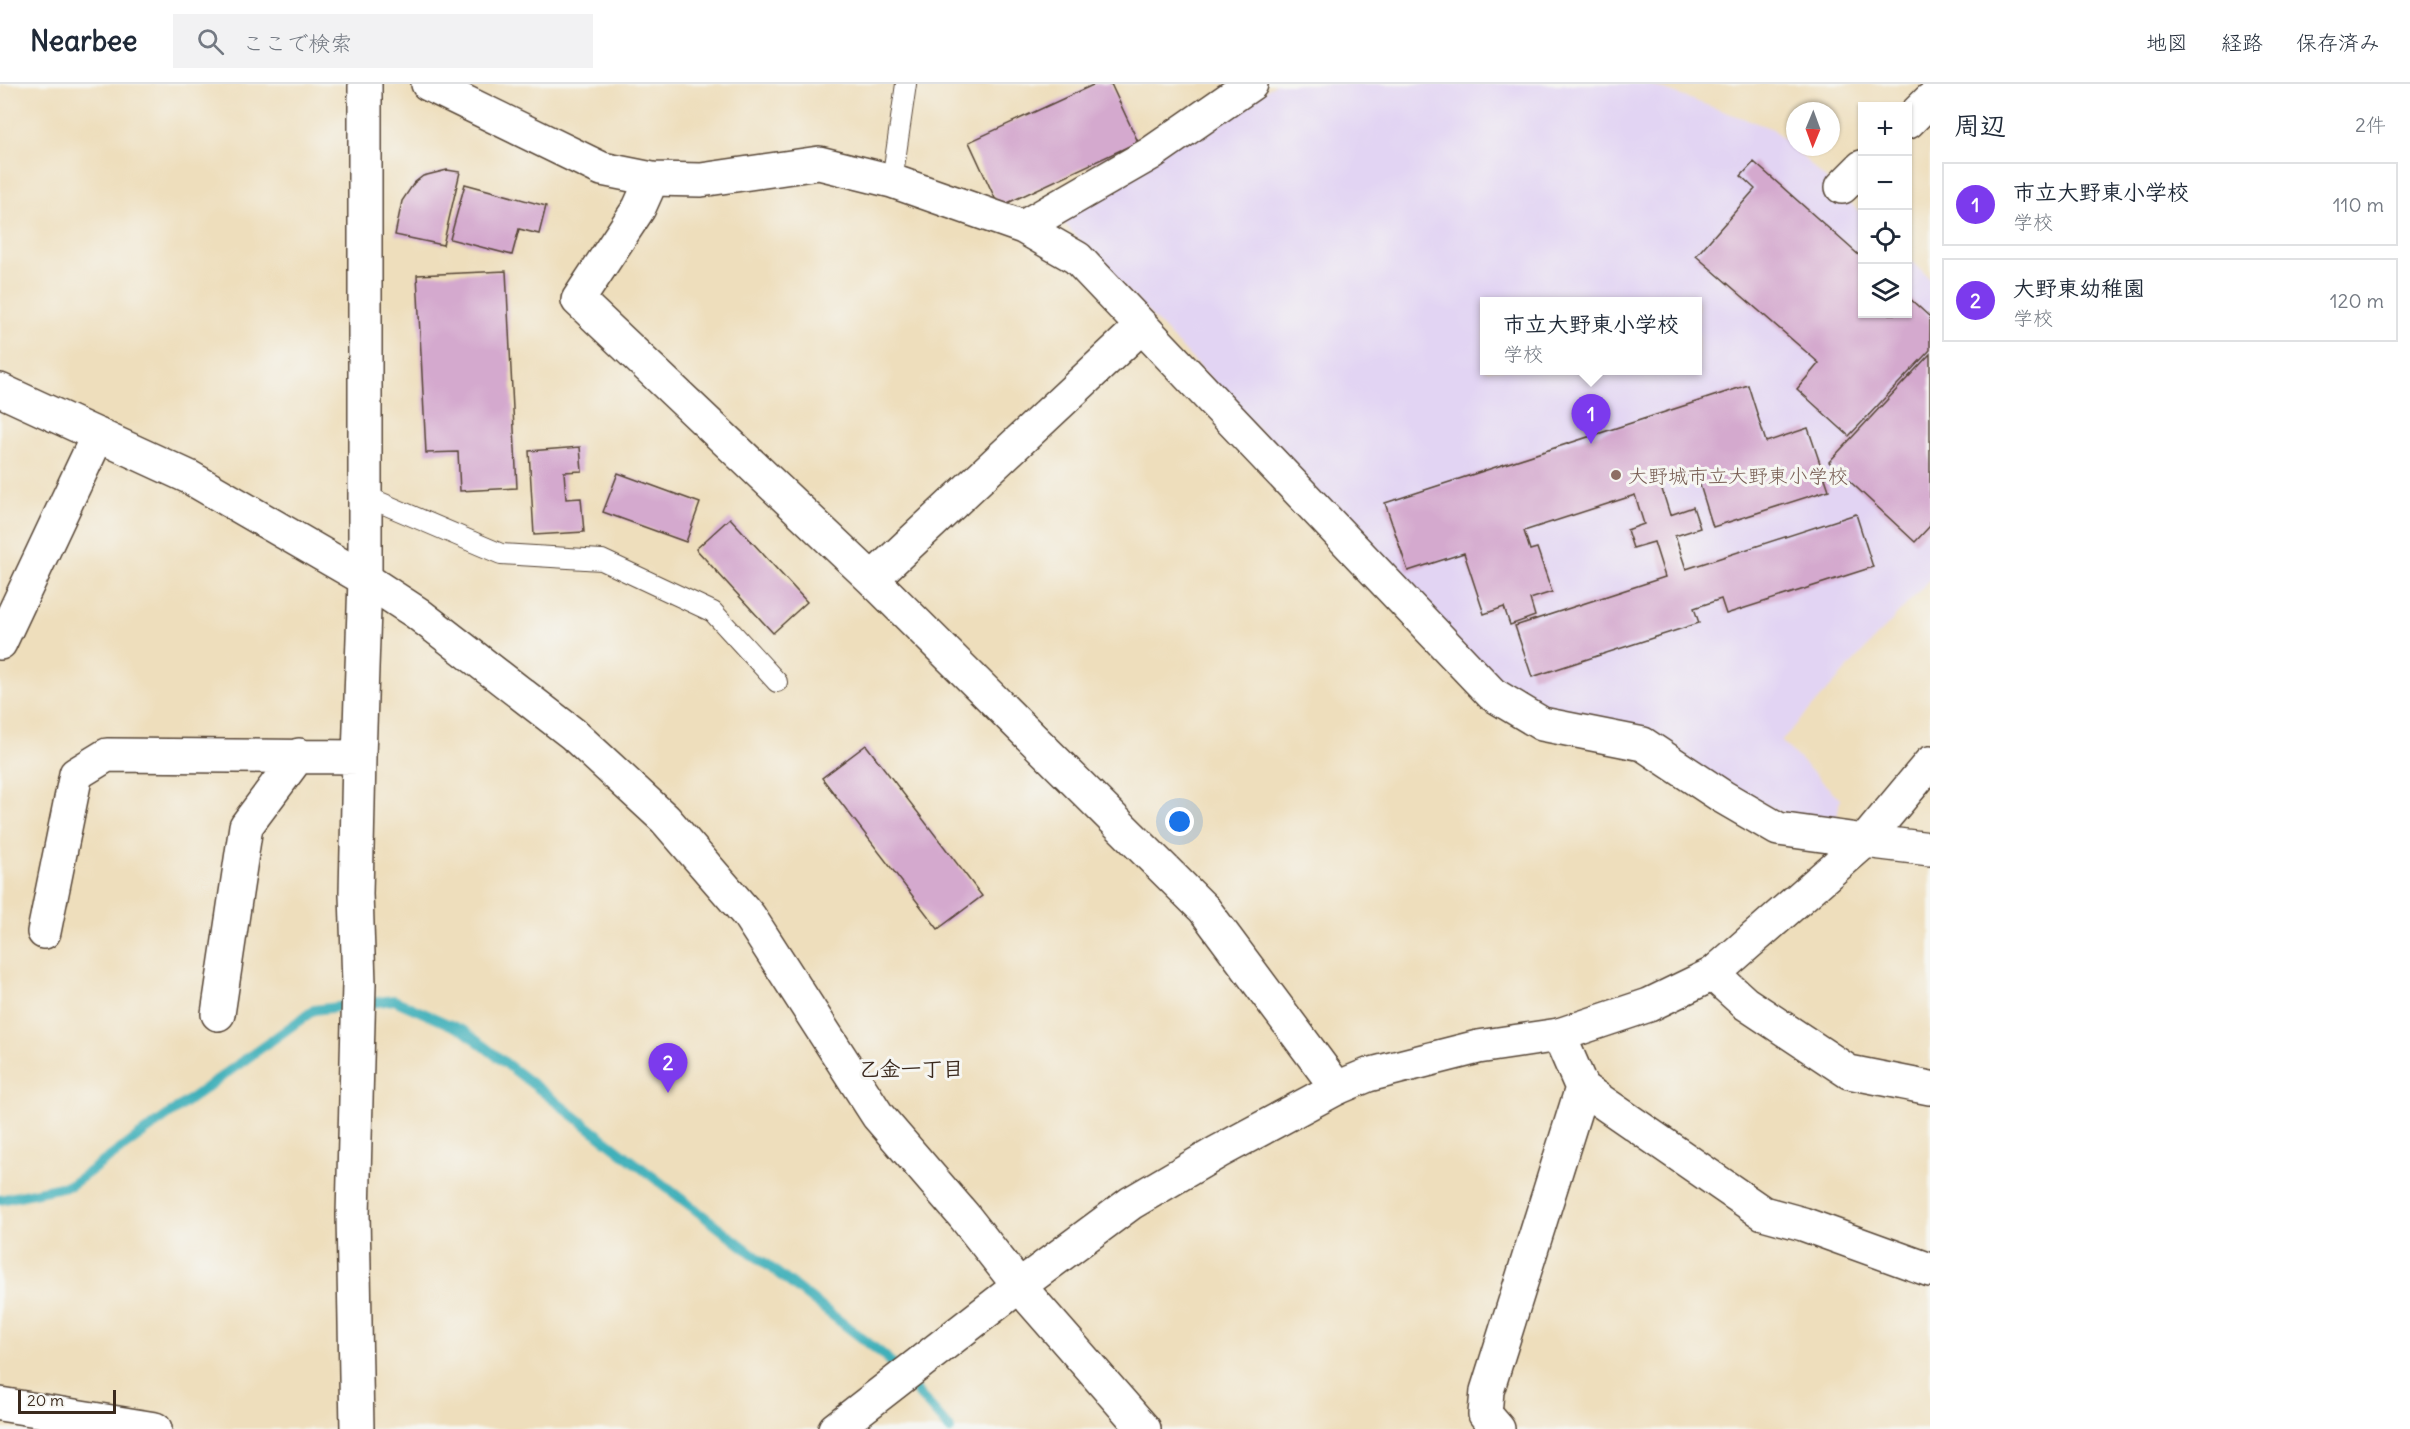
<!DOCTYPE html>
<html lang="ja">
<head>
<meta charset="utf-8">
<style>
	body { margin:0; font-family:Delius,"Klee One",sans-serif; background:#f2f2f3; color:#1f2937 }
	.controls { position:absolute; right:18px; top:18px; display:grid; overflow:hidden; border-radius:0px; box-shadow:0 2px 4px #0004 }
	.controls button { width:54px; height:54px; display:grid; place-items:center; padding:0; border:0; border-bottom:2px solid #e0e1e3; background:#fff; color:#1f2937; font:30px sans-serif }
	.compass { position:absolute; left:1786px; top:18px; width:54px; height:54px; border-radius:50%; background:#fff; box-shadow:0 2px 4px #0004; rotate:181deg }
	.scale { position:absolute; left:18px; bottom:15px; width:98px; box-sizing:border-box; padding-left:6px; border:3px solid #3b2a1e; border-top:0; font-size:16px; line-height:21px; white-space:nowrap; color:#3b2a1e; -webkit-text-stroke:4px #f6f6f2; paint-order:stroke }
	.you { position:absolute; left:1180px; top:738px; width:21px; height:21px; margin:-15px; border:4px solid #fff; border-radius:50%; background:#1a73e8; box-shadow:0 0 0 9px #1a73e833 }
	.badge { display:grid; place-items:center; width:39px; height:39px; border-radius:50%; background:#7c3aed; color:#fff; font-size:20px; font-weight:700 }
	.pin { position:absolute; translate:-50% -50px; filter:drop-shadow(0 2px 3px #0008) }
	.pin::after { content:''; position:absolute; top:32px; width:21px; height:18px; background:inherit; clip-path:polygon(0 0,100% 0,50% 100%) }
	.popup { position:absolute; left:1480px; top:213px; width:222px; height:78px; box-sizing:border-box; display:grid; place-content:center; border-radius:0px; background:#fff; filter:drop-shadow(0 2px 4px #0005); font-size:20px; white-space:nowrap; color:#747a83 }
	.popup b { font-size:22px; color:#1f2937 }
	.popup::after { content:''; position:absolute; left:50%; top:100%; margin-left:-12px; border:12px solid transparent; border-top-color:#fff }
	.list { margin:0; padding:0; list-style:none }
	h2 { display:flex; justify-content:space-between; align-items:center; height:78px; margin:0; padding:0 24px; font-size:26px }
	h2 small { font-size:20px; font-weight:400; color:#747a83 }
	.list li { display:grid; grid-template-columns:39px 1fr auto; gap:18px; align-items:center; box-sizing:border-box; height:84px; margin:0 12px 12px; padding:0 12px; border:2px solid #e0e1e3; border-radius:0px }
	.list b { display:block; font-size:22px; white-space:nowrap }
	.list p { margin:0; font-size:20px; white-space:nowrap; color:#747a83 }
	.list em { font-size:20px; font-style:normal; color:#747a83 }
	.icon { flex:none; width:33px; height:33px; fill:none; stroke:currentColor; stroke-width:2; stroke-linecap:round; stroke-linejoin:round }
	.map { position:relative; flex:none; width:1930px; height:1345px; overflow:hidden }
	header { display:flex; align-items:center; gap:36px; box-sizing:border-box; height:84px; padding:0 30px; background:#fff; border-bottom:2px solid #e0e1e3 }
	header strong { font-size:28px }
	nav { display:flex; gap:33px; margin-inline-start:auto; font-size:21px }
	.search { width:420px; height:54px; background:#f2f2f3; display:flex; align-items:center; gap:15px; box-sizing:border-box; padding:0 21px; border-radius:0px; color:#747a83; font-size:22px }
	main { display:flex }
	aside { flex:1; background:#fff }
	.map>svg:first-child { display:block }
	.built { fill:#e2d4f3; fill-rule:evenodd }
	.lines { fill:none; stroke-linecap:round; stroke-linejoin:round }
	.stream { stroke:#40b0ba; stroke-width:10 }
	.building { fill:#d4a9ce }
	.lane-casing { stroke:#564536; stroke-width:22 }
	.street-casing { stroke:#564536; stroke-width:36 }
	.secondary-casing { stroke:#564536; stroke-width:36 }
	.lane { stroke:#fff; stroke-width:20 }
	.street { stroke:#fff; stroke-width:33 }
	.secondary { stroke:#fff; stroke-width:33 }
	.education-dot { fill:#8d6e63; stroke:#f6f6f2; stroke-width:2 }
	.labels { text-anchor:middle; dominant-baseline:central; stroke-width:6; stroke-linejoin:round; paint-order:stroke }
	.education-label { font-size:20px; fill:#785e54; stroke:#f6f6f2; text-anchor:start }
	.neighbourhood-label { font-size:21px; font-weight:bold; fill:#3b2a1e; stroke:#f6f6f2 }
</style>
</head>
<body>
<header>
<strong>Nearbee</strong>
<div class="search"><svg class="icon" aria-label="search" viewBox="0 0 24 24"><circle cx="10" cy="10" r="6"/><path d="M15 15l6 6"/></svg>ここで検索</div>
<nav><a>地図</a><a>経路</a><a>保存済み</a></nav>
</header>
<main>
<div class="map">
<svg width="1930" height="1345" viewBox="0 0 1930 1345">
	<rect width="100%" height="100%" fill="#f6f6f2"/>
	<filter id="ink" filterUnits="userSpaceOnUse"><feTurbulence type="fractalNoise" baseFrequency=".0167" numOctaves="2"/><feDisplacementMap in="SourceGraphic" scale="12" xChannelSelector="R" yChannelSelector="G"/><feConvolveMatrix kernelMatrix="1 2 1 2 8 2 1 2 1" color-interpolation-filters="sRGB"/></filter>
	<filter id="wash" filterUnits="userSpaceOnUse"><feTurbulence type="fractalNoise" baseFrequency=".008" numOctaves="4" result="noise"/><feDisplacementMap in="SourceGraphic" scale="24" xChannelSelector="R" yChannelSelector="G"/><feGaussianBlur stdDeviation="1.35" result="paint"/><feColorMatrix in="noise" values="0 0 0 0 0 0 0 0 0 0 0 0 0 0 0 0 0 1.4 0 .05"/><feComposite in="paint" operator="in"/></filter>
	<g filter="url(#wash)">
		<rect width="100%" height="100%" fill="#eedebc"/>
		<path class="built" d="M 1276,0 L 1648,0 L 1773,45 L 1862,130 L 1862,230 L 1908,230 L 1908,173 L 1930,195 L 1930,495 L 1781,657 L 1840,715 L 1836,739 L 1788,731 L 1765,721 L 1548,626 L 1488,589 L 1063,138 L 1067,123 ZM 1484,218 L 1698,218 L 1698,286 L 1484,286 Z"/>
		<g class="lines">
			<path class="stream" d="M 0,1116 L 71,1101 L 314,926 L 394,916 L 464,947 L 885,1272 L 950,1345"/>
		</g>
		<g id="blocks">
			<path class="building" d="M 1095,0 L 1111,0 L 1138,58 L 999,123 L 969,58 Z
				M 1754,78 L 1862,174 L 1862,230 L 1908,230 L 1908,213 L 1930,233 L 1930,266 L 1849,352 L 1797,305 L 1819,279 L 1696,172 L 1755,105 L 1741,92 Z
				M 447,86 L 460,88 L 443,161 L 395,151 L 402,117 L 414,99 L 423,92 Z
				M 465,100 L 546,122 L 539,150 L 519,145 L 512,171 L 450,155 Z
				M 506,187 L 517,404 L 460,407 L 458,368 L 426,369 L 417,191 Z
				M 1930,270 L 1930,442 L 1915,458 L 1829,378 Z
				M 1748,301 L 1766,358 L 1808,344 L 1829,406 L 1713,443 L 1696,388 L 1660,399 L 1670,431 L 1693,423 L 1700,444 L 1675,452 L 1686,485 L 1856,430 L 1873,483 L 1726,530 L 1721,515 L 1694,524 L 1699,539 L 1532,593 L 1515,542 L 1665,493 L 1654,458 L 1633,464 L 1627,446 L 1644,440 L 1635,411 L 1524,447 L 1530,466 L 1537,464 L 1552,508 L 1530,515 L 1535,532 L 1510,541 L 1504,523 L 1484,530 L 1464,469 L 1408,487 L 1385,419 Z
				M 580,363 L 582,387 L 564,388 L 566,415 L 581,414 L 584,448 L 534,451 L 529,367 Z
				M 618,389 L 700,419 L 686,458 L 603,428 Z
				M 730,434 L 807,518 L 773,549 L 696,465 Z
				M 866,661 L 982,812 L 938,845 L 822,694 Z"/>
		</g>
	</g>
	<g filter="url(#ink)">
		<use href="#blocks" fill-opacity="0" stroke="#564536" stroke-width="1.5"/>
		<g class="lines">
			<defs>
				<path id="lane" d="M 892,97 L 906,0
					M 363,411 L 501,470 L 602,476 L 713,528 L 777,598"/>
				<path id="street" d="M 428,0 L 602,85 L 652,95 L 701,96 L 819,79 L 892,97 L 1023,143 L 1077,174 L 1492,610 L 1542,640 L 1643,660 L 1723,713 L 1778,745 L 1865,757 L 1930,679
					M 1908,38 L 1930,16
					M 652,95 L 639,124 L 578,216 L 872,495 L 1204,825 L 1337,1004
					M 1842,103 L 1862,83
					M 1023,143 L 1150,70 L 1251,0
					M 872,495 L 1142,242
					M 0,559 L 98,351
					M 44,848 L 76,690 L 107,671 L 359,673
					M 1713,890 L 1745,919 L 1849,988 L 1930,1004
					M 218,930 L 246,742 L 299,671
					M 1559,951 L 1582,1004 L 1763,1129 L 1803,1140 L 1930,1186
					M 0,1320 L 155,1345
					M 357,1345 L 353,1131 L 359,900 L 356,810 L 359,673 L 365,495 L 365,0
					M 1498,1345 L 1485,1330 L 1487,1307 L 1582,1004"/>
				<path id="secondary" d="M 0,306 L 189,393 L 365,495 L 417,529 L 573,650 L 665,735 L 749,832 L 878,1032 L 964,1132 L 1019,1202 L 1144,1345
					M 835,1345 L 1019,1202 L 1131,1119 L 1218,1068 L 1337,1004 L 1368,991 L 1478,963 L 1559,951 L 1649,921 L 1713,890 L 1865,757 L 1930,765"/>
			</defs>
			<use href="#lane" class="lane-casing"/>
			<use href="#street" class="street-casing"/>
			<use href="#secondary" class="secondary-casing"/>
			<use href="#lane" class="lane"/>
			<use href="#street" class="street"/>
			<use href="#secondary" class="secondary"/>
		</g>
	</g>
	<circle class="education-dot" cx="1616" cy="391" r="6"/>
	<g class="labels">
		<g class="education-label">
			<text x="1628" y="391">大野城市立大野東小学校</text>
		</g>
		<g class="neighbourhood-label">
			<text x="911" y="984">乙金一丁目</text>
		</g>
	</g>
</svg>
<div class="controls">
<button>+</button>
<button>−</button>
<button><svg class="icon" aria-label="locate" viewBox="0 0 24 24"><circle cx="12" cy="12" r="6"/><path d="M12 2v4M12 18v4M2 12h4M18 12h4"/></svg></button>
<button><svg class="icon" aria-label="layers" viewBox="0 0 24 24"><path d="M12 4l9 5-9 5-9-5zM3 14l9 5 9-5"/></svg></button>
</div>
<svg class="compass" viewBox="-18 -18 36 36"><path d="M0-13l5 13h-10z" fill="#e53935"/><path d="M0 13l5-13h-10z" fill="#747a83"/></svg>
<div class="scale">20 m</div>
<div class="you"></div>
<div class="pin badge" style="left:1591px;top:360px">1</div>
<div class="popup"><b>市立大野東小学校</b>学校</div>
<div class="pin badge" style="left:668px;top:1009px">2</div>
</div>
<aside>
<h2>周辺<small>2件</small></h2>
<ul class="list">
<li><span class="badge">1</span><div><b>市立大野東小学校</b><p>学校</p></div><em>110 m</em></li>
<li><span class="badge">2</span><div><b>大野東幼稚園</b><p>学校</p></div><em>120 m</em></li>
</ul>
</aside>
</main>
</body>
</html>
